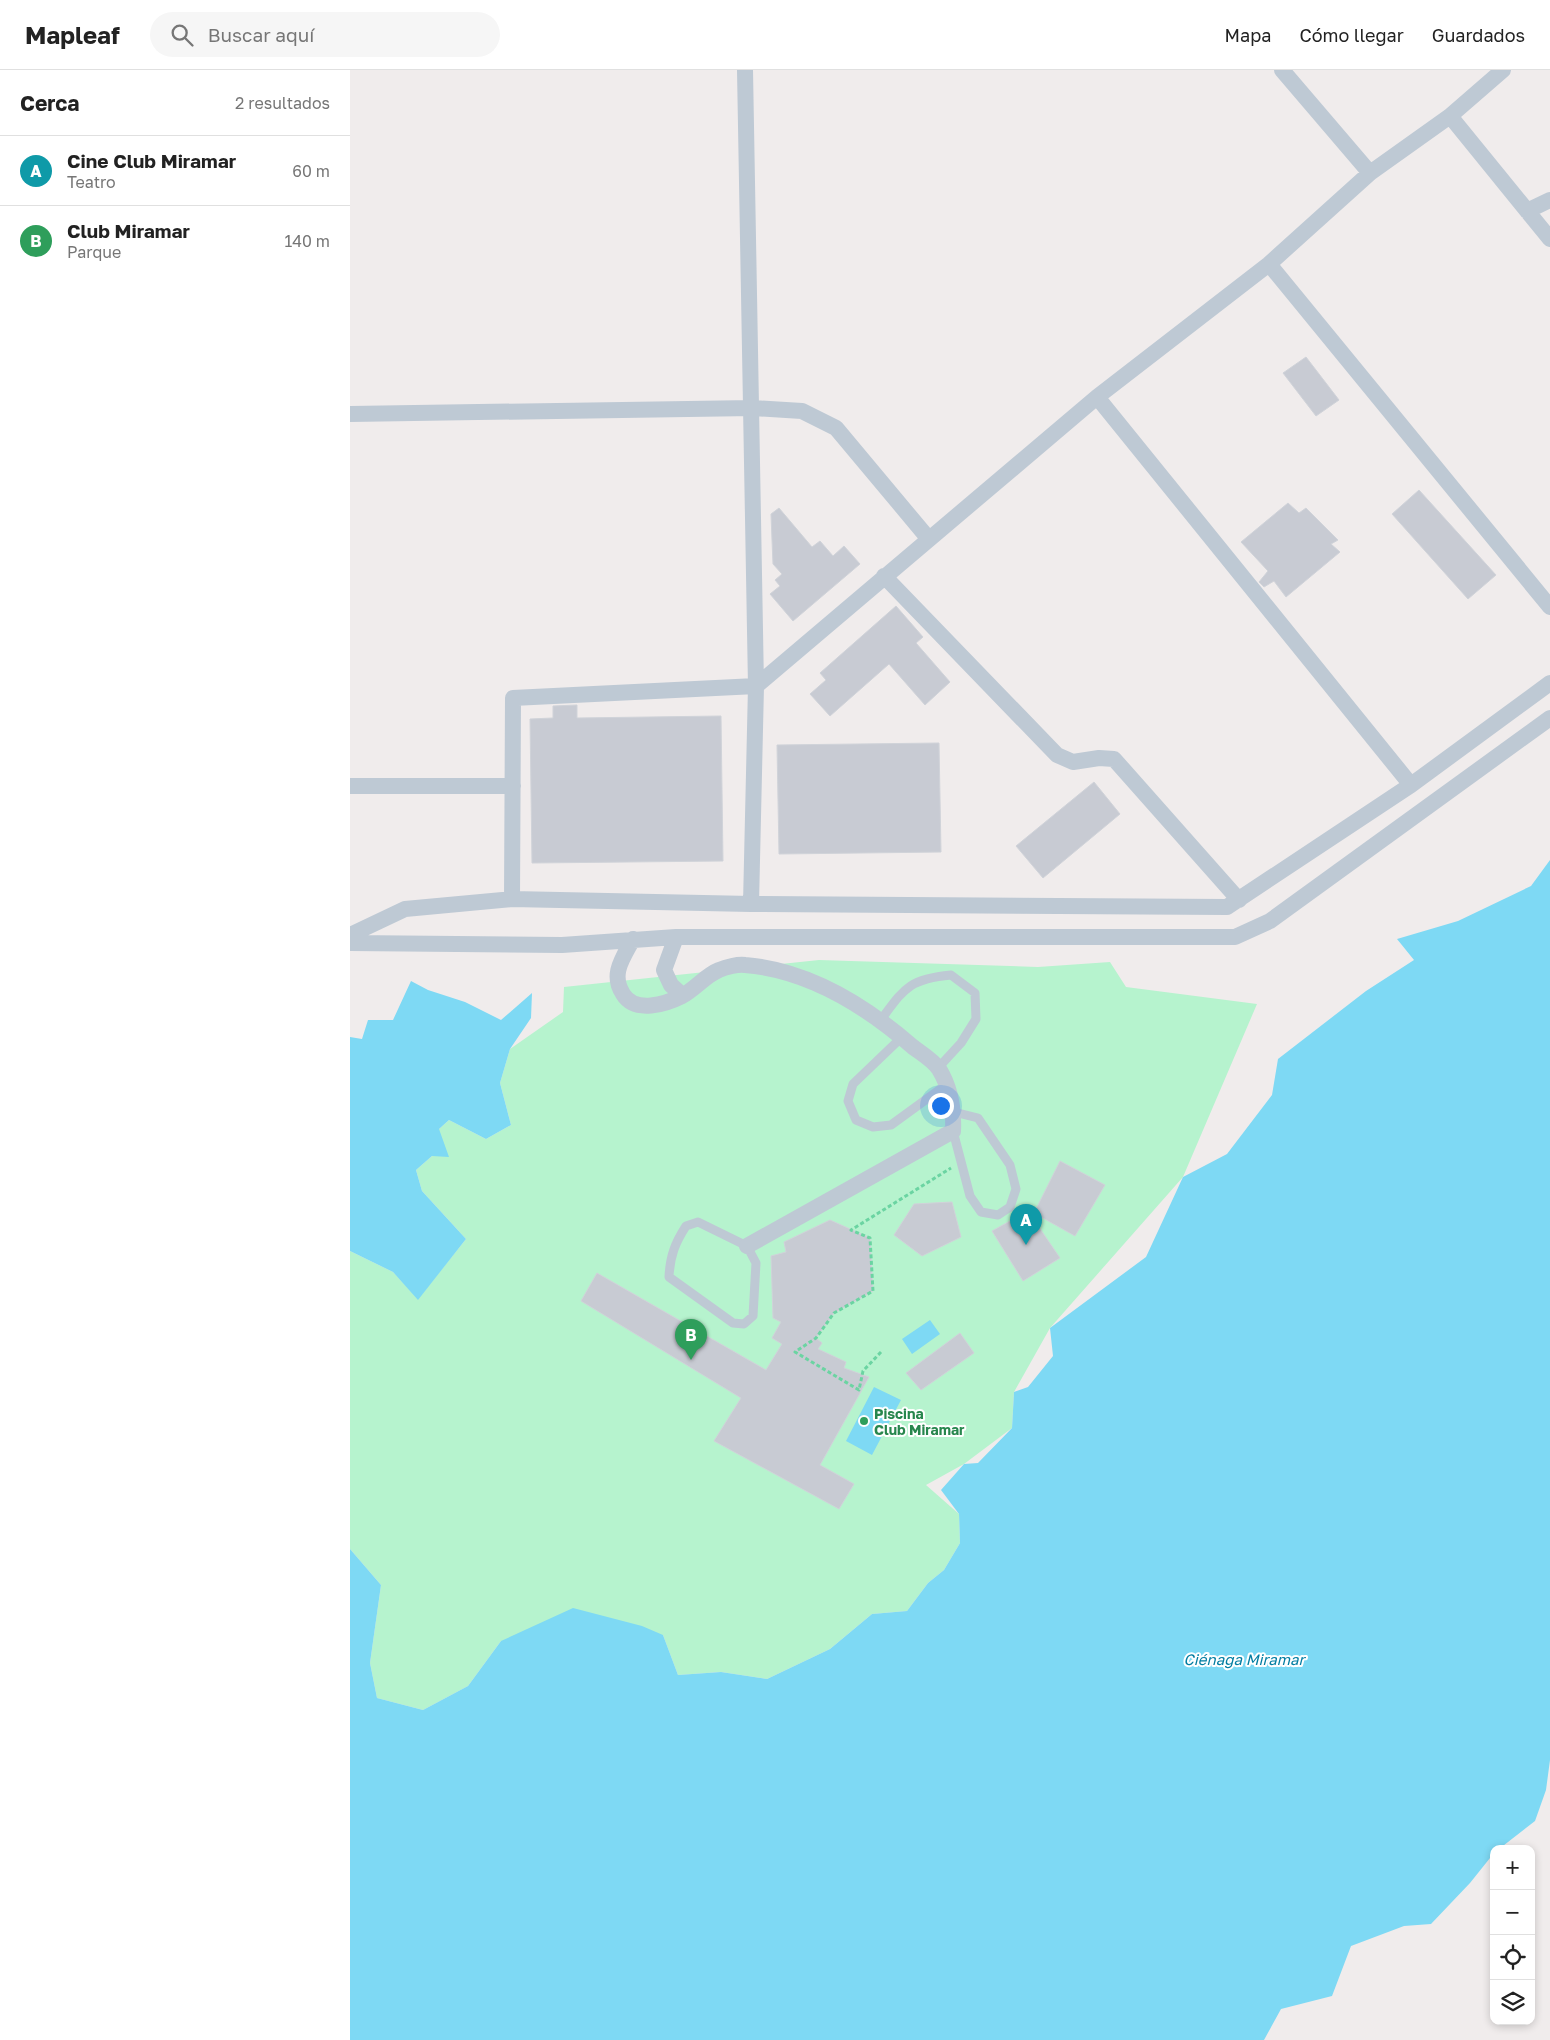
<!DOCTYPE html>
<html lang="es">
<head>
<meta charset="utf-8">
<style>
	body { margin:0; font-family:"Golos Text",sans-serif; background:#f6f6f6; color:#222 }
	.controls { position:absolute; right:15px; bottom:15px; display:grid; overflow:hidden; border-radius:10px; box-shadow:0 2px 8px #0003 }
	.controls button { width:45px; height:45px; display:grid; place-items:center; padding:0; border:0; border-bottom:1px solid #e0e0e0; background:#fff; color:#222; font:25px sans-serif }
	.you { position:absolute; left:590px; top:1035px; width:18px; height:18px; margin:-12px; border:4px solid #fff; border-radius:50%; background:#1a73e8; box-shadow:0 0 0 8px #1a73e833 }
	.badge { display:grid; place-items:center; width:32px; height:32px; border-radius:50%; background:#0f766e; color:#fff; font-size:16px; font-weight:700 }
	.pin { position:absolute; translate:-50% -41px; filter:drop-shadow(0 1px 2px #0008) }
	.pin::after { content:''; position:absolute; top:26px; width:18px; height:15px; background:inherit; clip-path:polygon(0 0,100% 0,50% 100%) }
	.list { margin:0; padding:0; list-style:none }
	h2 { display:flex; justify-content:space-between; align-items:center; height:65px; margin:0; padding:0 20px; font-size:21px }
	h2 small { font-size:16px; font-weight:400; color:#767676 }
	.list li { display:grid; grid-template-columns:32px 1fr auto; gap:15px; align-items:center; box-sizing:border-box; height:70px; padding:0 20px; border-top:1px solid #e0e0e0 }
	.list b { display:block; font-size:19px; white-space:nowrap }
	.list p { margin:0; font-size:16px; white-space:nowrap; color:#767676 }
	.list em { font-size:16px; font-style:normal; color:#767676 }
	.icon { flex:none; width:28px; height:28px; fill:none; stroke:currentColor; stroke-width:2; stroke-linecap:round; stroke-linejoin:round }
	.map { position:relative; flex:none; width:1200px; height:1970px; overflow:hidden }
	header { display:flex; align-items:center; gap:30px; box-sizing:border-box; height:70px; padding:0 25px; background:#fff; border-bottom:1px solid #e0e0e0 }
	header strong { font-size:24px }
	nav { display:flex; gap:28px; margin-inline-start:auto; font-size:18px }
	.search { width:350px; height:45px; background:#f6f6f6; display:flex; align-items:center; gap:12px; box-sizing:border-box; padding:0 18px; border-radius:28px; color:#767676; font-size:19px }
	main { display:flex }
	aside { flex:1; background:#fff }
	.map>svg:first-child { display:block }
	.green { fill:#b6f3ce }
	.water { fill:#7ed9f4 }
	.building { fill:#c8cbd3; stroke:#d0d3d9 }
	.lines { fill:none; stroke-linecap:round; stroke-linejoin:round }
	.path { stroke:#6bd4a2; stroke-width:3; stroke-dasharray:4 2.5; stroke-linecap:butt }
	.service { stroke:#bec9d4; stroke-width:9 }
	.minor { stroke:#bec9d4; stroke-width:16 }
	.leisure-dot { fill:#2e9e5b; stroke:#fff; stroke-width:2 }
	.labels { text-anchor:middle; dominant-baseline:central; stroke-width:4; stroke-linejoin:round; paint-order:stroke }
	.leisure-label { font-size:14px; font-weight:bold; fill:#27864d; stroke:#fff; text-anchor:start }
	.water-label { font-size:15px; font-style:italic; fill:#027da2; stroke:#fff }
</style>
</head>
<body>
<header>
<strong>Mapleaf</strong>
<div class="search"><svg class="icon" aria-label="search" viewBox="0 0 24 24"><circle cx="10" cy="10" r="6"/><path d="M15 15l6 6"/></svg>Buscar aquí</div>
<nav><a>Mapa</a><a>Cómo llegar</a><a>Guardados</a></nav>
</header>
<main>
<aside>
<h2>Cerca<small>2 resultados</small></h2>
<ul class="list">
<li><span class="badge" style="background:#0f9aa8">A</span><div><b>Cine Club Miramar</b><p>Teatro</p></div><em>60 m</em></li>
<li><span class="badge" style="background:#2e9e5b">B</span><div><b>Club Miramar</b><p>Parque</p></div><em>140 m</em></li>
</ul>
</aside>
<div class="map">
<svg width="1200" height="1970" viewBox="0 0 1200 1970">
	<rect width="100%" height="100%" fill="#f0ecec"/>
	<path class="green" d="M 469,890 L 688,897 L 760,892 L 776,917 L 907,934 L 833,1107 L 700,1258 L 664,1322 L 662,1358 L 614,1394 L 576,1415 L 609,1444 L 610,1473 L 594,1500 L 578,1513 L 557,1541 L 522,1544 L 480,1579 L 417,1609 L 371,1602 L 328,1605 L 313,1565 L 151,1571 L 118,1616 L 73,1640 L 27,1628 L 20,1593 L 31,1515 L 0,1479 L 0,1181 L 43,1202 L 68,1229 L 116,1169 L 72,1121 L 66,1100 L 82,1086 L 89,1059 L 99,1050 L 136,1069 L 161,1055 L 150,1013 L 160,979 L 213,942 L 214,917 Z"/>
	<path class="water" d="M 1200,790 L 1200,1690 L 1196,1720 L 1185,1751 L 1149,1779 L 1144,1779 L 1144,1783 L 1120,1813 L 1081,1854 L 1054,1856 L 1001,1876 L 982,1926 L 931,1939 L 914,1970 L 0,1970 L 0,1479 L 31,1515 L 20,1593 L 27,1628 L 73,1640 L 118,1616 L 151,1571 L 223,1538 L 292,1556 L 313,1565 L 328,1605 L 371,1602 L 417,1609 L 480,1579 L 522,1544 L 557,1541 L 578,1513 L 594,1500 L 610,1473 L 609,1444 L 591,1420 L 614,1394 L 628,1393 L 662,1358 L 664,1322 L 678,1317 L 703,1286 L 700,1258 L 796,1187 L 833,1107 L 877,1084 L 922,1025 L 928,989 L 1016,921 L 1064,890 L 1047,869 L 1108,851 L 1181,816 Z
		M 61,911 L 78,920 L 115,932 L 151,950 L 182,923 L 181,948 L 160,979 L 150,1013 L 161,1055 L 136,1069 L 99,1050 L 89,1059 L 99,1087 L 82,1086 L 66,1100 L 72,1121 L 116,1169 L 68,1230 L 43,1202 L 0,1181 L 0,967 L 12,969 L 18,950 L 43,950 Z
		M 580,1250 L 590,1264 L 562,1284 L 552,1269 Z
		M 524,1317 L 551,1330 L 522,1385 L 496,1371 Z"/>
	<path class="building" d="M 956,287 L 989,330 L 966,346 L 933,303 Z
		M 1069,420 L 1146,505 L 1118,529 L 1042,444 Z
		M 938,433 L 949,443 L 956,438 L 988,470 L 981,474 L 990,482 L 936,527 L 924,511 L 914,517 L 909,512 L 918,501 L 891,472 Z
		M 429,438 L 462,477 L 470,471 L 483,486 L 494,476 L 510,494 L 443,551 L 420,524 L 430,516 L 425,510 L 432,504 L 423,494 L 422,470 L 421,444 Z
		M 546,536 L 573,567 L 566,573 L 600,612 L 575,635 L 539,594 L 480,646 L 460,624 L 476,610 L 470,603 Z
		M 227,635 L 227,648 L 371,646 L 373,791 L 182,793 L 180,649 L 203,648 L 203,636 Z
		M 589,673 L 591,782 L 429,784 L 427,675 Z
		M 744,712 L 770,744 L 693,808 L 666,776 Z
		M 710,1091 L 755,1115 L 725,1166 L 684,1143 Z
		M 602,1132 L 611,1167 L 572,1186 L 544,1165 L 564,1134 Z
		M 678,1141 L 710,1188 L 673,1211 L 642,1161 Z
		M 480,1150 L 520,1168 L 523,1221 L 484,1243 L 466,1268 L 472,1273 L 468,1279 L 496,1292 L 494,1298 L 519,1307 L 470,1395 L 504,1414 L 489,1439 L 364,1371 L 391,1328 L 231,1231 L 247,1203 L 416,1300 L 432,1274 L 422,1268 L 431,1252 L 423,1248 L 421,1186 L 436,1182 L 434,1172 Z
		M 610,1263 L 624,1283 L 571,1320 L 556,1303 Z"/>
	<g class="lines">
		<path class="path" d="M 531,1282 L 513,1301 L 509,1320 L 445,1282 L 466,1268 L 484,1243 L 523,1221 L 520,1168 L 501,1160 L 601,1098"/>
		<path class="service" d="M 530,951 C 554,919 558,909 601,905 L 625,923 L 626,949 L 611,973 L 588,998
			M 552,967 L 503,1014 L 498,1031 L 506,1050 L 523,1057 L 541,1055 L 596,1015
			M 603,1061 L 620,1126 L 631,1142 L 648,1145 L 660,1137 L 666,1119 L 660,1095 L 628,1048 L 604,1042
			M 348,1152 L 397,1176 L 406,1193 L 403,1246 L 394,1254 L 383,1253 L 319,1207 C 320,1186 325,1173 336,1156 Z"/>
		<path class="minor" d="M 395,0 L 406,616 L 401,834
			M 932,0 L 1020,103
			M 1100,46 L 1200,169
			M 1177,141 L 1200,130
			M 919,194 L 1200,537
			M 747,327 L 1061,715
			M 0,344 L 403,338 L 452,341 L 486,358 L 578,468
			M 534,506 L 707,685 L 723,692 L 749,688 L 764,689 L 889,830
			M 0,716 L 163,716
			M 162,829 L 163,628 L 406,616 L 747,327 L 919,194 L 1020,103 L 1100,46 L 1153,0
			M 0,865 L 55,839 L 162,829 L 401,834 L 877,837 L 1061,715 L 1200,613
			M 326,867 L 314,900 L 321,915 L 332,925
			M 283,869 C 273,888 260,904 273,924 C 285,944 316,934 332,926 C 345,919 356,905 369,900 C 376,897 388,894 395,895 C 458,900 516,936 563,977 C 571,983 583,990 589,999 C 600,1017 604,1040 603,1061 L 397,1176
			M 0,873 L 212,875 L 326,867 L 885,867 L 920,851 L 1200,648"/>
	</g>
	<circle class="leisure-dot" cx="514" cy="1351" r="5"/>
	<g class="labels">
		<g class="leisure-label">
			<text x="524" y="1343">Piscina<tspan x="524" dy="16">Club Miramar</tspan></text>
		</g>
		<g class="water-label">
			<text x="894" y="1589">Ciénaga Miramar</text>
		</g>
	</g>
</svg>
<div class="controls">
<button>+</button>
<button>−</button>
<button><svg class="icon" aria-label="locate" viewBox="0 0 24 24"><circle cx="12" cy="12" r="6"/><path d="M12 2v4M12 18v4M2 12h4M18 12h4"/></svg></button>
<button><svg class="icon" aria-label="layers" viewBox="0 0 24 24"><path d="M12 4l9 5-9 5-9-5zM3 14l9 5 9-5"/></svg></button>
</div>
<div class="you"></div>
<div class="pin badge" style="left:676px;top:1175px;background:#0f9aa8">A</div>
<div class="pin badge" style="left:341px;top:1290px;background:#2e9e5b">B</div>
</div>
</main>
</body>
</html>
